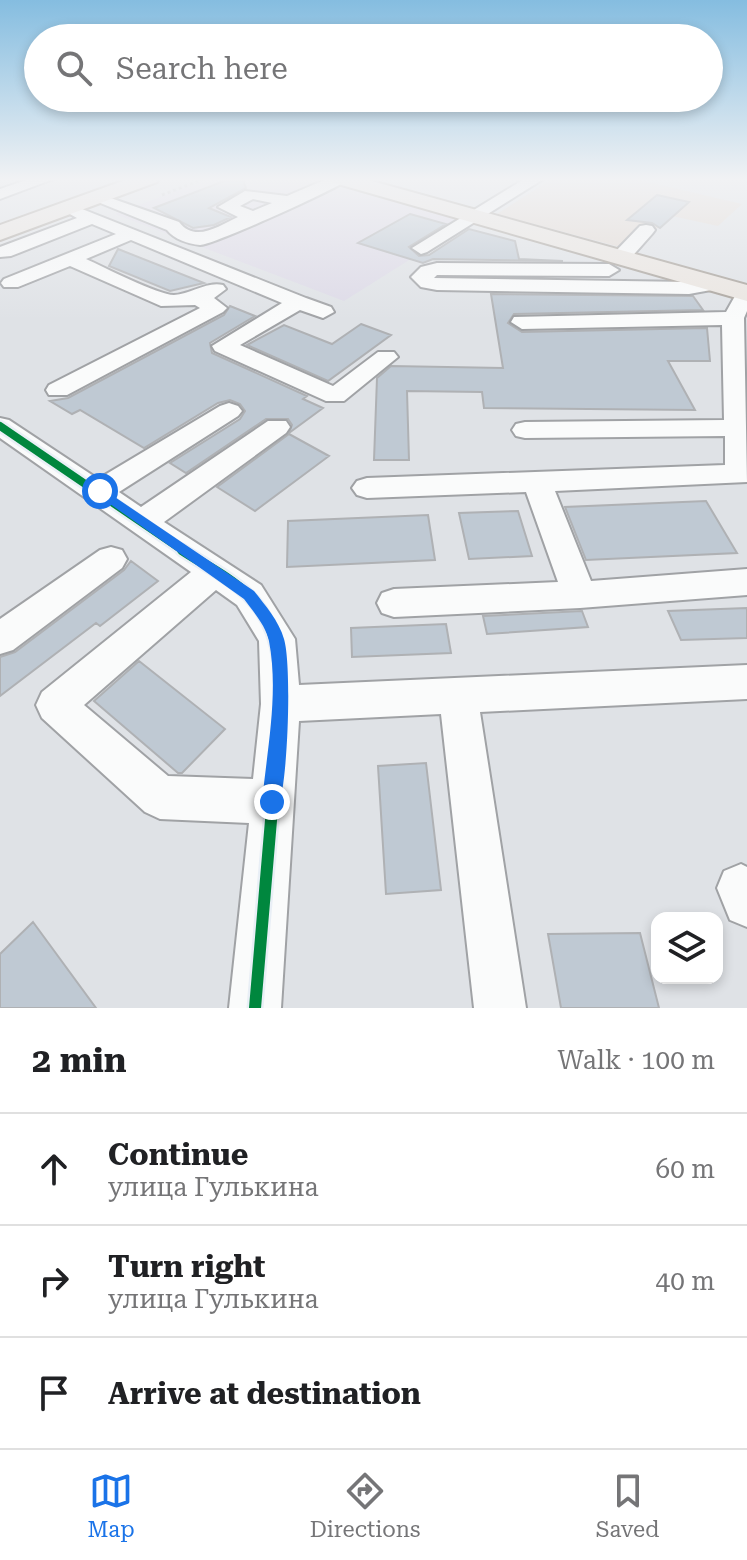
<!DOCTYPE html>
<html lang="en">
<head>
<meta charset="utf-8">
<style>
	body { margin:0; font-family:"Roboto Serif",serif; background:#f2f2f2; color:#202124 }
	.controls { position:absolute; right:24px; bottom:24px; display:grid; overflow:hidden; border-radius:16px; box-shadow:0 4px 12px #0003 }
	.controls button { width:72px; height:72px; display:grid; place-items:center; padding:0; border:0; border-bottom:2px solid #e0e0e0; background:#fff; color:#202124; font:40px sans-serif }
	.stop { position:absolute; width:24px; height:24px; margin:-18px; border:6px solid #1a73e8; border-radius:50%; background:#fff }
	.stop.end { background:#1a73e8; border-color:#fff; box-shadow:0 2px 8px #0008 }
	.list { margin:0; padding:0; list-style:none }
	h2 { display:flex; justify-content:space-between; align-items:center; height:104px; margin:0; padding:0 32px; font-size:34px }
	h2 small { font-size:26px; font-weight:400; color:#757577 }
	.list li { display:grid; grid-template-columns:52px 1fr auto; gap:24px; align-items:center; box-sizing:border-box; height:112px; padding:0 32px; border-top:2px solid #e0e0e0 }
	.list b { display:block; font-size:30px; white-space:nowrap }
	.list p { margin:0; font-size:26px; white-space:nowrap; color:#757577 }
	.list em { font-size:26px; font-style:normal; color:#757577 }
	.icon { flex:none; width:44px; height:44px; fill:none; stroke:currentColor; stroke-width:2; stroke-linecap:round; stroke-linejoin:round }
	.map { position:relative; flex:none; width:747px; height:1008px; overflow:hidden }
	.search { position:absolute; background:#fff; box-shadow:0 4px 12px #0003; left:24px; right:24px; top:24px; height:88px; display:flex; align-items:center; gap:20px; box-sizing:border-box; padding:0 28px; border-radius:44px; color:#757577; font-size:30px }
	.sheet { height:440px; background:#fff }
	nav { display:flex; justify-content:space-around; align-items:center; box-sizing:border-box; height:112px; border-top:2px solid #e0e0e0; background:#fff; font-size:22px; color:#757577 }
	nav a { display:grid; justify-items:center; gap:4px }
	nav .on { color:#1a73e8 }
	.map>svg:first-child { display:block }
	.education { fill:#e3dad3 }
	.medical { fill:#dddae7 }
	.building { fill:#bfc9d3; stroke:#afb1b4; stroke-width:2 }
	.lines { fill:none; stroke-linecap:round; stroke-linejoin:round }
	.minor-casing { stroke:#a0a2a5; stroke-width:4 }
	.major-casing { stroke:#a7a19a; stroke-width:4 }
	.path { stroke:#c2c3c5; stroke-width:3; stroke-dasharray:3 3; stroke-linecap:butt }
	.minor { fill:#fafbfb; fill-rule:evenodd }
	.major { fill:#ebe6e1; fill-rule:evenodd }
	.cycleway-far2-casing { stroke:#e9eff6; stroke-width:13 }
	.cycleway-far1-casing { stroke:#e9eff6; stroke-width:15 }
	.cycleway-casing { stroke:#e9eff6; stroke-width:17 }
	.cycleway-far2 { stroke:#00873e; stroke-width:8 }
	.cycleway-far1 { stroke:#00873e; stroke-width:10 }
	.cycleway { stroke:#00873e; stroke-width:12 }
	.route { fill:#1a73e8 }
</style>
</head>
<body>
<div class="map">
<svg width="747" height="1008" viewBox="0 0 747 1008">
	<rect width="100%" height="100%" fill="#dfe2e6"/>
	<path class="education" d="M 553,178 L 631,178 L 742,204 L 718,226 L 672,216 L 631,250 L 497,214 Z"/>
	<path class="medical" d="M 211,178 L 313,178 L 468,223 L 344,301 L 115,214 Z"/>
	<path class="building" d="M 232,178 L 242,178 L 246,188 L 209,208 L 231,217 L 214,225 L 193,228 L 154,208 Z
		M 657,195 L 689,202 L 660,228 L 652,223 L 627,220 Z
		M 410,214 L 446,224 L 409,247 L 419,256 L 429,255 L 469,229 L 515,241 L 519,259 L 563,261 L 433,259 L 423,263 L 358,243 Z
		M 118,249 L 204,283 L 170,291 L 109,266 Z
		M 491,294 L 693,296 L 703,310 L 514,314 L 508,323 L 522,332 L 707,328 L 710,361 L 668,361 L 695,410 L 484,408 L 482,392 L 407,391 L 409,460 L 374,460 L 377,378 L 391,366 L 503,368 Z
		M 230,306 L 255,316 L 210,343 L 212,353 L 307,396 L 303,399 L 323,408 L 289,433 L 292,425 L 288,419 L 266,419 L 186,473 L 170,463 L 240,419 L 245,411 L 240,404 L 230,400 L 218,403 L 144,448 L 80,410 L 72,414 L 50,401 L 68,398 L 224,315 Z
		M 361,324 L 391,335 L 328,381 L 247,345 L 284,325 L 332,344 Z
		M 289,434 L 329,456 L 255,511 L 217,487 Z
		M 706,501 L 737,553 L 586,560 L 565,507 Z
		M 518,511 L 532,556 L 469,559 L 459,513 Z
		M 428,515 L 435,560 L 287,567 L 288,521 Z
		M 131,561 L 158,581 L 100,626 L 96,623 L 0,696 L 0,657 L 15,652 L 124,570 Z
		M 747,608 L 747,638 L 681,640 L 668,611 Z
		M 582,611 L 588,627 L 487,634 L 483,616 Z
		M 446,624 L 451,653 L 352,657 L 351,628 Z
		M 139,661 L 225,729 L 182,773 L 178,773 L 94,701 Z
		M 426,763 L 441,890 L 386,894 L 378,766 Z
		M 33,922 L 96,1008 L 0,1008 L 0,954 Z
		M 640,933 L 659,1008 L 561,1008 L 548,934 Z"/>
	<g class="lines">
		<defs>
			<path id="minor" d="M 32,178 L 56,178 L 0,199 L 0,189 Z
				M 329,178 L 349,179 C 339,188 211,246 200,245 C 188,244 174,239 167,230 L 88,198 L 90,195 L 102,195 L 179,222 C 195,243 219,226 238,217 L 218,207 L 245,191 L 287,196 ZM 253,199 L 272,203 L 253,211 L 240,206 Z
				M 526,178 L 545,178 L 427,252 L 421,254 L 412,248 Z
				M 67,203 L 306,298 L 331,307 L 334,312 L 323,318 L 300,310 L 240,345 L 333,386 L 378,352 L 394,352 L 398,357 L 344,401 L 326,401 L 215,351 L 212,346 L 282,303 L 131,240 L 86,259 C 104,267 158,295 174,295 C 191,294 207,281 223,285 L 226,289 L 214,298 L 227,308 L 223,312 L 67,395 L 49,395 L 46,390 L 49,385 L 200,308 L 195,305 L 161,306 L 70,266 L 18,287 L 4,287 L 1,283 L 4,279 L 116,234 L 92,224 L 11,256 L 0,257 L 0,247 L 77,218 L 59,208 Z
				M 646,225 L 652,226 L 655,230 L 652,234 L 628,261 L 614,261 L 612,257 L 614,253 L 640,226 Z
				M 437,263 L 609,264 L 619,270 L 609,276 L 437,275 L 434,278 L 689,282 L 715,278 L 725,284 L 722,288 L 689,294 L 437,290 L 421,287 L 411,277 L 421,267 Z
				M 747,287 L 747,311 L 744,318 L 747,482 L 555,491 L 591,581 L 747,569 L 747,595 L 580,608 L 394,617 L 382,613 L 377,603 L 382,593 L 394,589 L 558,582 L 526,492 L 367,498 L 357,495 L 352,488 L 357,481 L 367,478 L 725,465 L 725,436 L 525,438 L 516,436 L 512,430 L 516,424 L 525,422 L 724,420 L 722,325 L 522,329 L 511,322 L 514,317 L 726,312 L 739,289 Z
				M 229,403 L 238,406 L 242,411 L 238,416 L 119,492 L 141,507 L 268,421 L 286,421 L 290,427 L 286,433 L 164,522 L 261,585 L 295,639 L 299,685 L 747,665 L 747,699 L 480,712 L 526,1008 L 474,1008 L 441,714 L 299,721 L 281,1008 L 229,1008 L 249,823 L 160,819 L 145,812 L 42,718 L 36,705 L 42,692 L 191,572 L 0,438 L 0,418 L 9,420 L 98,479 L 220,406 ZM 216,590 L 237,605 L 259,641 L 261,704 L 253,779 L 168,776 L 84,705 Z
				M 111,547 L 122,550 L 127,559 L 122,568 L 13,650 L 0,654 L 0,619 L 100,550 Z
				M 741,864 L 747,867 L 747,927 L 730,920 L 717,888 L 724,871 Z"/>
			<path id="major" d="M 131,178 L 159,178 L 157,182 L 0,240 L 0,225 Z
				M 329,178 L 361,178 L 747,285 L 747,301 L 331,182 Z"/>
		</defs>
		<use href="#minor" class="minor-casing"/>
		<use href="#major" class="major-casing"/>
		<path class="path" d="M 162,195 L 206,178"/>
		<use href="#minor" class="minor"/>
		<use href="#major" class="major"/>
		<defs>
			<path id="cycleway-far2" d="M 0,426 L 185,552"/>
			<path id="cycleway-far1" d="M 182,550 C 203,564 230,577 248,595 C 290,635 281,699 277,752"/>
			<path id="cycleway" d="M 255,1008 L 277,750"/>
		</defs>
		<use href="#cycleway-far2" class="cycleway-far2-casing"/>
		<use href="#cycleway-far1" class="cycleway-far1-casing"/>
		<use href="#cycleway" class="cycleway-casing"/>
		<use href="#cycleway-far2" class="cycleway-far2"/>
		<use href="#cycleway-far1" class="cycleway-far1"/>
		<use href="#cycleway" class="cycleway"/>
	</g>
	<linearGradient id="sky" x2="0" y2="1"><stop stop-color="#85bde0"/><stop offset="0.56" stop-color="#f1f2f4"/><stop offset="1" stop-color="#f1f2f4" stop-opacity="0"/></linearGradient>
	<rect width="747" height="320" fill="url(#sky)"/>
	<path class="route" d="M 100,487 L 254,591 C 265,605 279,621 284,639 C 292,665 288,784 278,808 L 272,811 L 265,808 L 262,802 C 267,750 279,693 269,641 C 266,626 253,611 244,599 L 96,494 L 94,491 Z"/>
</svg>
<div class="controls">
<button><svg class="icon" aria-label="layers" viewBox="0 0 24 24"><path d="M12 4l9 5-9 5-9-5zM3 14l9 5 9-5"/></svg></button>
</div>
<div class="stop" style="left:100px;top:491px"></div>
<div class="stop end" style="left:272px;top:802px"></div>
<div class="search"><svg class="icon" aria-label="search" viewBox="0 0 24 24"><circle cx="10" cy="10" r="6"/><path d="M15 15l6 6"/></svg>Search here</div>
</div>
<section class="sheet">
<h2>2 min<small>Walk · 100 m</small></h2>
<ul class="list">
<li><svg class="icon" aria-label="ahead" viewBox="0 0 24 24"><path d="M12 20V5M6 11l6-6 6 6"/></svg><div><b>Continue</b><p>улица Гулькина</p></div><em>60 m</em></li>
<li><svg class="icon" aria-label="right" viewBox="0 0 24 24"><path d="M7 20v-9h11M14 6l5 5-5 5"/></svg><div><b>Turn right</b><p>улица Гулькина</p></div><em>40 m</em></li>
<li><svg class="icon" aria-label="arrive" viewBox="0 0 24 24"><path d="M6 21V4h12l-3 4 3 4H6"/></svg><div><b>Arrive at destination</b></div></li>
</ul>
</section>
<nav>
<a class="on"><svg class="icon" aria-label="map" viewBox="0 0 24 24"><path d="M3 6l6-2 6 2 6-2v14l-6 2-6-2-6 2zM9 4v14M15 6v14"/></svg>Map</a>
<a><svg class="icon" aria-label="directions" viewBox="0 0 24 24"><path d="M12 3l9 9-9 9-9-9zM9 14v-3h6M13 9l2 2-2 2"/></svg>Directions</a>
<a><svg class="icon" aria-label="saved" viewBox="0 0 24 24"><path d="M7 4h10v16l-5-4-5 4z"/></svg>Saved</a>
</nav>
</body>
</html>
